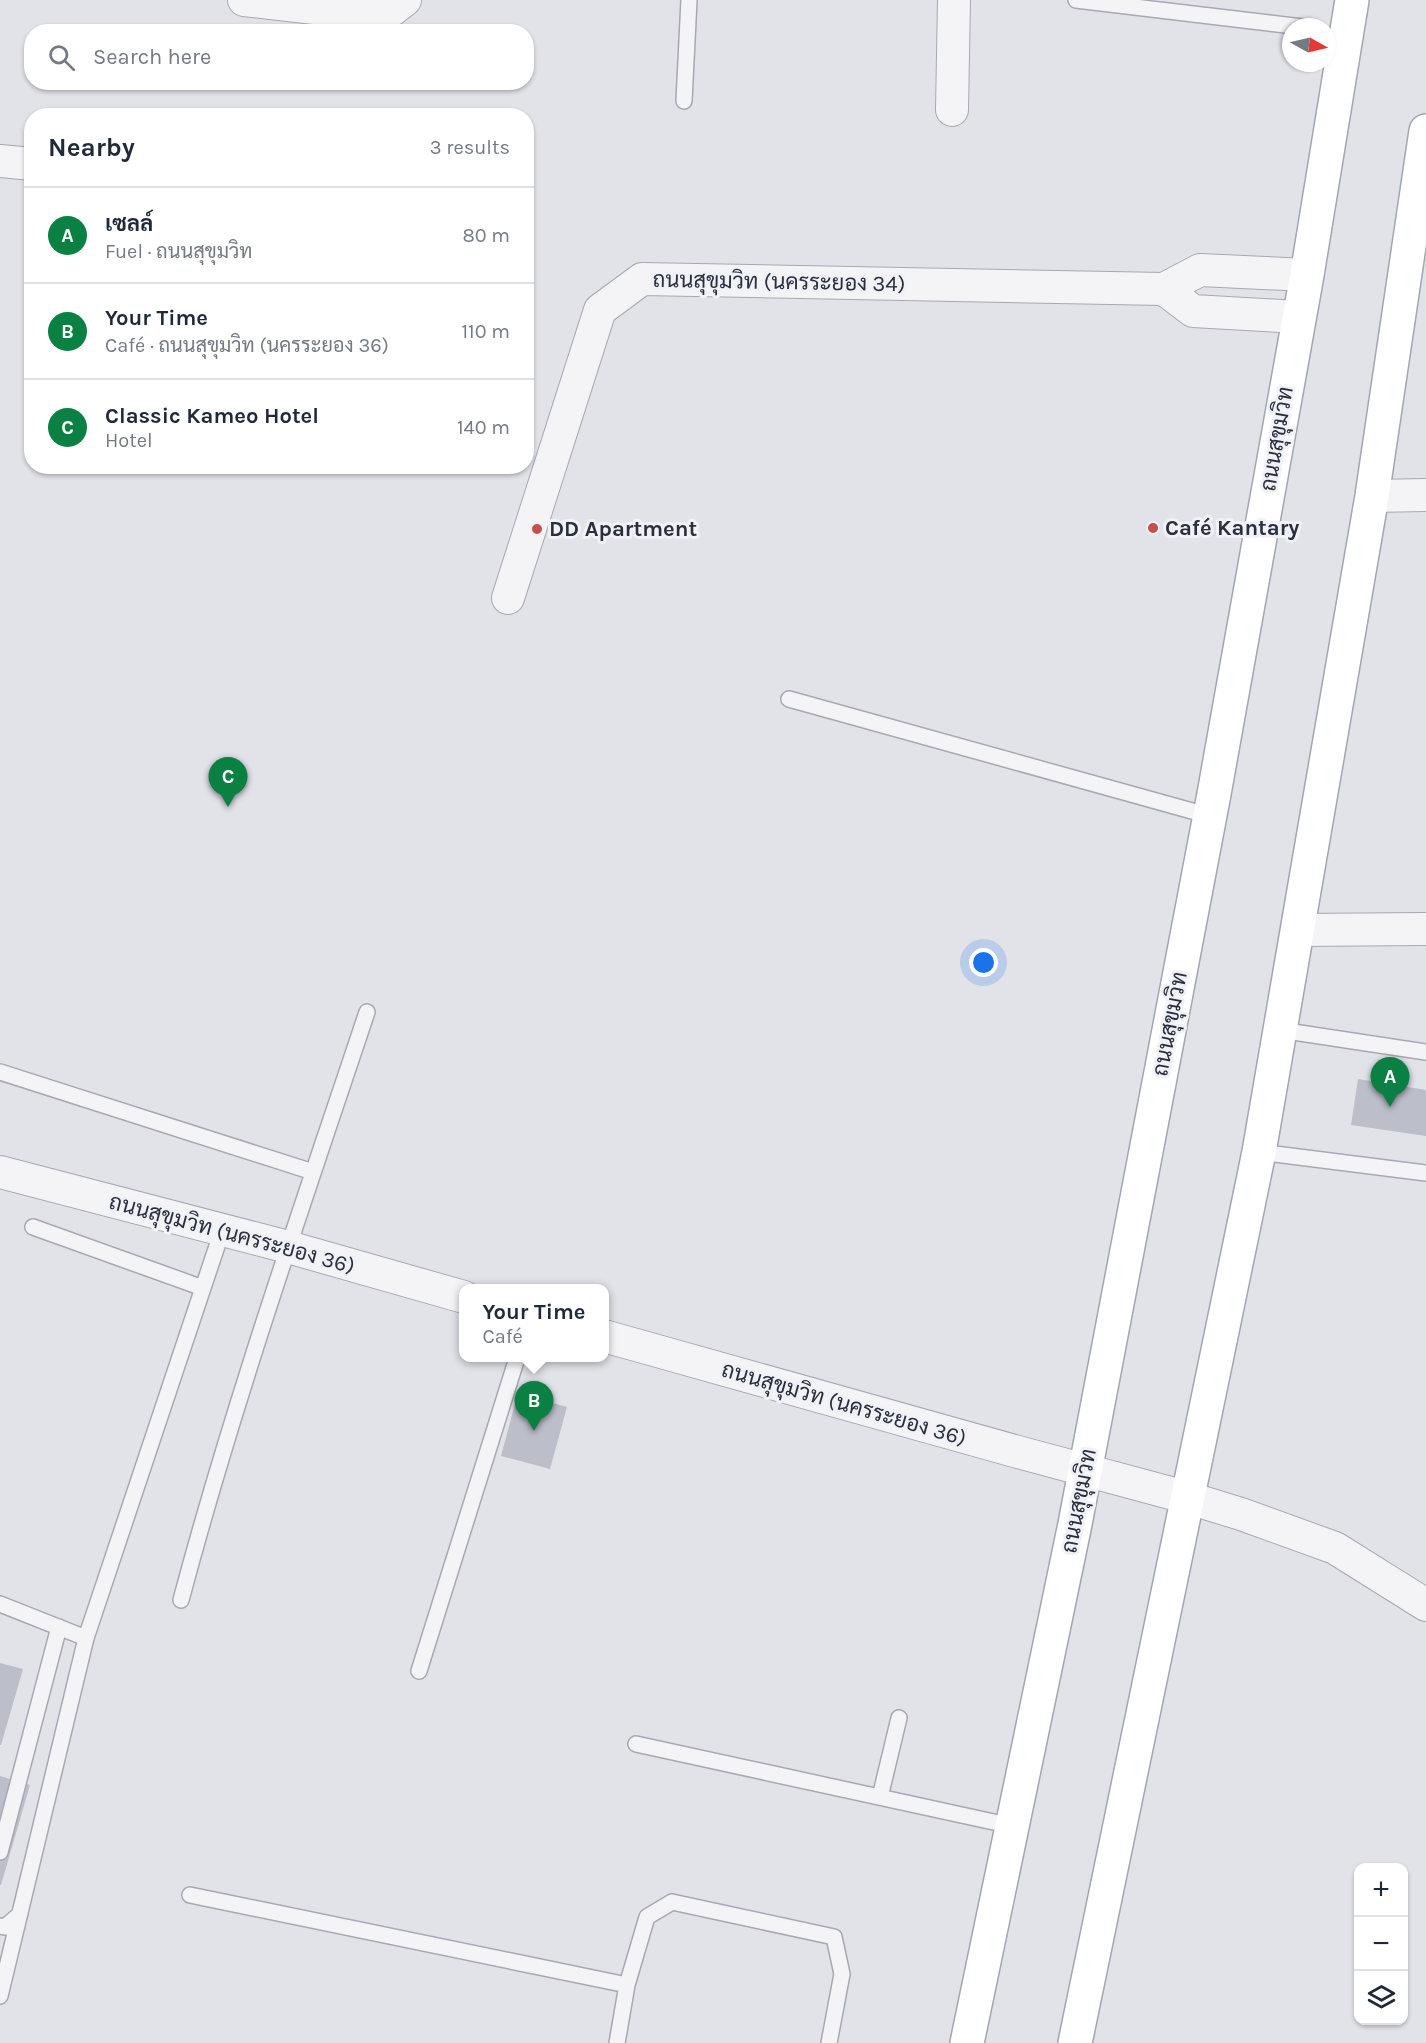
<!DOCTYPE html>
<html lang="en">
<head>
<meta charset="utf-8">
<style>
	body { margin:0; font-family:Karla,Sarabun,sans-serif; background:#f6f6f7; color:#1f2937 }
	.controls { position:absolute; right:18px; bottom:18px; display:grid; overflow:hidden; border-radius:12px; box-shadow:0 2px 4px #0004 }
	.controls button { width:54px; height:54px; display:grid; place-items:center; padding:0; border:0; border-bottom:2px solid #e0e1e3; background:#fff; color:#1f2937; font:30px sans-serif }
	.compass { position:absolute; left:1282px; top:18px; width:54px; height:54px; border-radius:50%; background:#fff; box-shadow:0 2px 4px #0004; rotate:98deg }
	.you { position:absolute; left:984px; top:963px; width:21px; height:21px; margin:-15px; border:4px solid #fff; border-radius:50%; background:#1a73e8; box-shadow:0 0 0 9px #1a73e833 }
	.badge { display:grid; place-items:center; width:39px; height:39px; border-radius:50%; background:#0b8043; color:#fff; font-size:20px; font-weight:700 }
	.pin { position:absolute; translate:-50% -50px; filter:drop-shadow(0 2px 3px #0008) }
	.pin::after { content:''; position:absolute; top:32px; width:21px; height:18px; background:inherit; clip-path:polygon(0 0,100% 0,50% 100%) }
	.popup { position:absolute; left:459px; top:1284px; width:150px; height:78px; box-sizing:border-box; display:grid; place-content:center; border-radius:12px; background:#fff; filter:drop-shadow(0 2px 4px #0005); font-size:20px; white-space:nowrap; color:#747a83 }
	.popup b { font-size:22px; color:#1f2937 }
	.popup::after { content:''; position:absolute; left:50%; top:100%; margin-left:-12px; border:12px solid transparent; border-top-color:#fff }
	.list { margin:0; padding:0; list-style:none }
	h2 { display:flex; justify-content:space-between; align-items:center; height:78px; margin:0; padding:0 24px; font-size:26px }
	h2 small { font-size:20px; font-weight:400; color:#747a83 }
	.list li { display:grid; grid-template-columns:39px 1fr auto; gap:18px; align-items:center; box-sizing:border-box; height:96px; padding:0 24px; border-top:2px solid #e0e1e3 }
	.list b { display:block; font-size:22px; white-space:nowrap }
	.list p { margin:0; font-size:20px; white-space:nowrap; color:#747a83 }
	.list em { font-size:20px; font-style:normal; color:#747a83 }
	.icon { flex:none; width:33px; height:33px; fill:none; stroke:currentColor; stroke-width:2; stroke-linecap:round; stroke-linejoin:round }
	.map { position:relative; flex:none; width:1426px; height:2043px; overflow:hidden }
	.search { position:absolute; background:#fff; box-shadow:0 2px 4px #0004; left:24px; top:24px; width:510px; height:66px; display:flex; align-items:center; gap:15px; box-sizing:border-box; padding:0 21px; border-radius:24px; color:#747a83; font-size:22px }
	.panel { position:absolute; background:#fff; box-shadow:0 2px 4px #0004; left:24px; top:108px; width:510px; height:366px; border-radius:24px }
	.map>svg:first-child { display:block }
	.building { fill:#bcbec9 }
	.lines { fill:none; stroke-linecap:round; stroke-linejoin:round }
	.service-casing { stroke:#a6a9b3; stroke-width:18 }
	.minor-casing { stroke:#a6a9b3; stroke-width:34 }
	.primary-casing { stroke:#a1a6b4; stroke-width:36 }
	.service { stroke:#f4f4f7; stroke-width:15 }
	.minor { stroke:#f4f4f7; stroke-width:32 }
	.primary { stroke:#fff; stroke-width:33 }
	.poi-dot { fill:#c7504e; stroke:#f1f2f7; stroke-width:2 }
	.labels { text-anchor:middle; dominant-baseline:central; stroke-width:6; stroke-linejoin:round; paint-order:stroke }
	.street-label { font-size:22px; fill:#2a2f40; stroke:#f1f2f7 }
	.poi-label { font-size:22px; font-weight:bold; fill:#2a2f40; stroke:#f1f2f7; text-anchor:start }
</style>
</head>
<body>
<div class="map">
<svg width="1426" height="2043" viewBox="0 0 1426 2043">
	<rect width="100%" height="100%" fill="#e1e3e9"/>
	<path class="building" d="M 1358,1079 L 1426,1090 L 1426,1136 L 1351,1125 Z
		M 518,1393 L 567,1407 L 550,1469 L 501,1456 Z
		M 0,1663 L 23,1669 L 1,1745 L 0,1745 Z
		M 0,1776 L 30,1785 L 1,1885 L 0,1885 Z"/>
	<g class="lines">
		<defs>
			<path id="service" d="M 1076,0 L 1302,27
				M 684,101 L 689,0
				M 789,699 L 1210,816
				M 1280,1030 L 1426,1052
				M 0,1072 L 313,1172
				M 1259,1152 L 1426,1173
				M 33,1227 L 203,1288
				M 181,1600 C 234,1401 302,1207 367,1012
				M 0,1604 L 86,1638
				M 419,1671 L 517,1358
				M 636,1744 L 1012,1826
				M 880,1797 L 899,1718
				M 0,1852 L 59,1627
				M 190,1895 L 627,1985
				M 0,1926 L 5,1927 L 20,1914
				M 0,1996 L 86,1638 L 222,1231
				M 617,2043 L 627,1985 L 647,1917 L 672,1902 L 834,1937 L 842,1974 L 829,2043"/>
			<path id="minor" d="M 244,0 L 375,15 L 392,10 L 405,0
				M 952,110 L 954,0
				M 0,161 L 32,164
				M 1164,289 L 1193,311 L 1299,317
				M 1372,496 L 1426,495
				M 508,598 L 600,310 L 642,279 L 1164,289 L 1200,270 L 1307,275
				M 1297,930 L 1426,929
				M 0,1172 L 288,1247 L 464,1297
				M 604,1336 L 1018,1452 L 1189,1498 L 1241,1514 L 1335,1548 L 1426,1605"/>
			<path id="primary" d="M 967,2043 L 1075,1524 L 1214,794 L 1307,275 L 1352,0
				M 1075,2043 L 1259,1152 L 1372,496 L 1426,131"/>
		</defs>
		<use href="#service" class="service-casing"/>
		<use href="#minor" class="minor-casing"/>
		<use href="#primary" class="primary-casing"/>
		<use href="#service" class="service"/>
		<use href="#minor" class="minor"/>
		<use href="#primary" class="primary"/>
	</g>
	<g class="poi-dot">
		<circle cx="1153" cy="528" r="6"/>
		<circle cx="537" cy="529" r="6"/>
	</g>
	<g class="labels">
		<g class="street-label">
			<text transform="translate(779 282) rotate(1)">ถนนสุขุมวิท (นครระยอง 34)</text>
			<text transform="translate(1277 439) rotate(-80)">ถนนสุขุมวิท</text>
			<text transform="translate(1170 1024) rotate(-79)">ถนนสุขุมวิท</text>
			<text transform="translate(232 1234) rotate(15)">ถนนสุขุมวิท (นครระยอง 36)</text>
			<text transform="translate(844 1404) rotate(16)">ถนนสุขุมวิท (นครระยอง 36)</text>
			<text transform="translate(1079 1501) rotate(-79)">ถนนสุขุมวิท</text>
		</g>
		<g class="poi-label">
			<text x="1165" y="528">Café Kantary</text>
			<text x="549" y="529">DD Apartment</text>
		</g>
	</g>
</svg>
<div class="controls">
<button>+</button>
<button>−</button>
<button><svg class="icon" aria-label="layers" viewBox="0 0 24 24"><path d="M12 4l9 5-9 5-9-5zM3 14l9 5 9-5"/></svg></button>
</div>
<svg class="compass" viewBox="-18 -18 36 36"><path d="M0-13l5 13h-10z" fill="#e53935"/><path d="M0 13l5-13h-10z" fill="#747a83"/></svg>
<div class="you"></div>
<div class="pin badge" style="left:1390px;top:1107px">A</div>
<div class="pin badge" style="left:534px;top:1431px">B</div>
<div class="popup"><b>Your Time</b>Café</div>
<div class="pin badge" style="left:228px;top:807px">C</div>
<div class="search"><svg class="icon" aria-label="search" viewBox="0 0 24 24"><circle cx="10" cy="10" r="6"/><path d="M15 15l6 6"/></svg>Search here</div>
<section class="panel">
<h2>Nearby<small>3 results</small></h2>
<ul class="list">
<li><span class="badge">A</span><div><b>เซลล์</b><p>Fuel · ถนนสุขุมวิท</p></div><em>80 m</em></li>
<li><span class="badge">B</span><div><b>Your Time</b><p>Café · ถนนสุขุมวิท (นครระยอง 36)</p></div><em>110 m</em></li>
<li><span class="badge">C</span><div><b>Classic Kameo Hotel</b><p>Hotel</p></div><em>140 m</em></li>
</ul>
</section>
</div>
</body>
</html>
